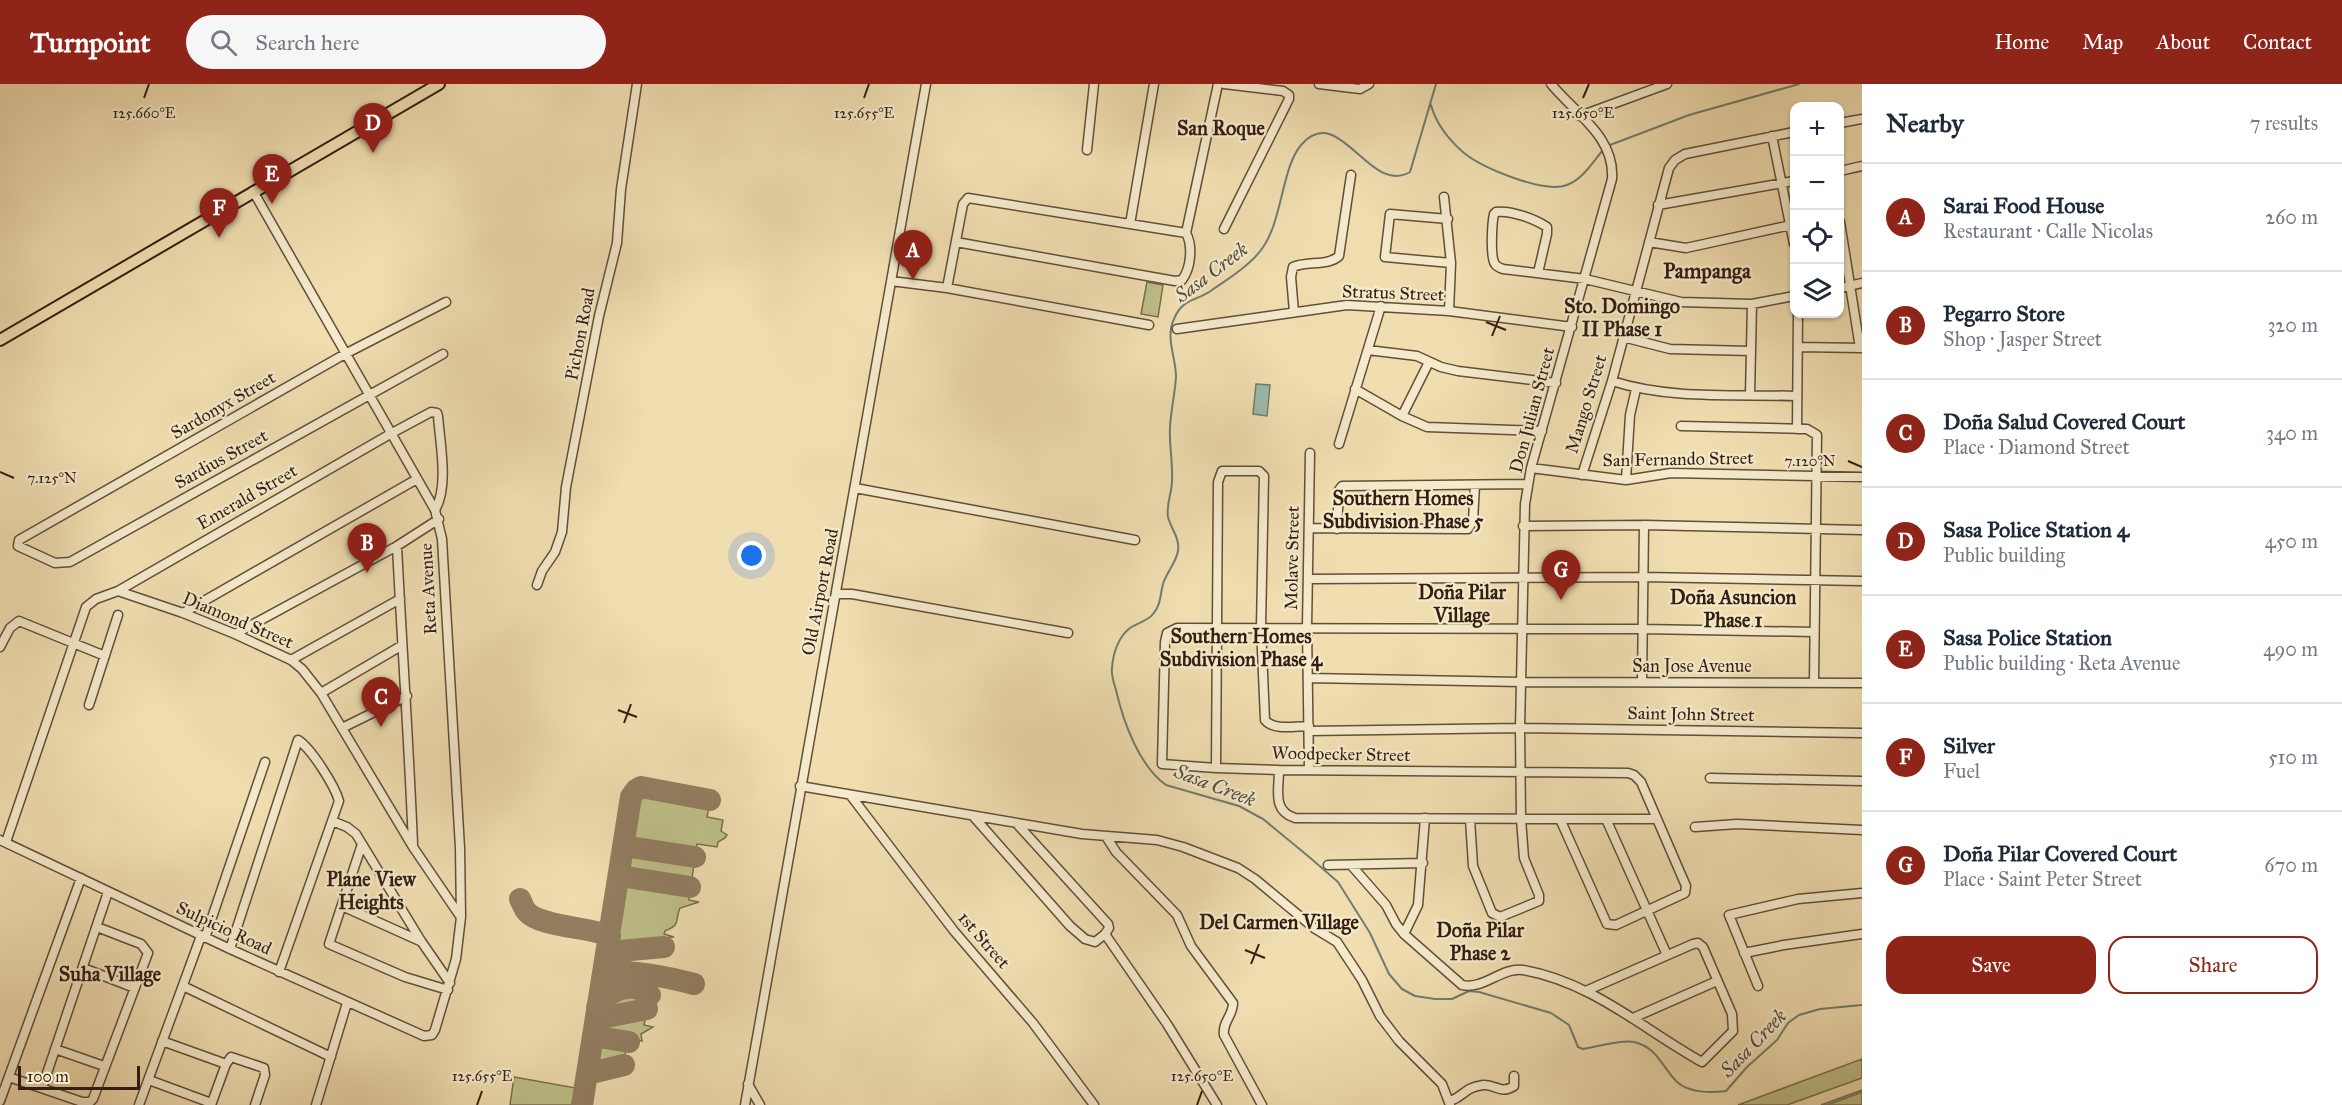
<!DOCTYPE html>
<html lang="en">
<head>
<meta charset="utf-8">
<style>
	body { margin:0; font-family:"IM FELL Great Primer",serif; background:#f6f6f7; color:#1f2937 }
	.controls { position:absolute; right:18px; top:18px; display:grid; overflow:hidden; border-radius:12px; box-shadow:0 2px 4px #0004 }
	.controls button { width:54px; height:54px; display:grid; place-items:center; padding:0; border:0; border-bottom:2px solid #e0e1e3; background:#fff; color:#1f2937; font:30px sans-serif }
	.scale { position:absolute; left:18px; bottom:15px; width:122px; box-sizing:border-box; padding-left:6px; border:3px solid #331e11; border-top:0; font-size:16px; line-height:21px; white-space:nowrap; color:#331e11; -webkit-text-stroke:4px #f5eacc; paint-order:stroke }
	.you { position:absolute; left:752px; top:472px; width:21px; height:21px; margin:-15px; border:4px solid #fff; border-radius:50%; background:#1a73e8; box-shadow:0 0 0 9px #1a73e833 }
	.badge { display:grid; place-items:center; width:39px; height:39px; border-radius:50%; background:#8f2418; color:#fff; font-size:20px; font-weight:700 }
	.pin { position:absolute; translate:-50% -50px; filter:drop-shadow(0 2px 3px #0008) }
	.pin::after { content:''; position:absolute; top:32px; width:21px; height:18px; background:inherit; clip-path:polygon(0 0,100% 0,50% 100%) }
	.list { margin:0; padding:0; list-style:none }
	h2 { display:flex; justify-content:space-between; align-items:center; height:78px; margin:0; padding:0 24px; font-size:26px }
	h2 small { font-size:20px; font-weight:400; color:#747a83 }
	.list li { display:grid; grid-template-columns:39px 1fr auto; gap:18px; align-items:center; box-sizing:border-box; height:108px; padding:0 24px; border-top:2px solid #e0e1e3 }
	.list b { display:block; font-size:22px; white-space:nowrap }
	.list p { margin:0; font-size:20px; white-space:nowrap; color:#747a83 }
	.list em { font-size:20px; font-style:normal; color:#747a83 }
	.actions { display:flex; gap:12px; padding:18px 24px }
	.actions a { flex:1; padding:14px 0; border:2px solid #8f2418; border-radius:18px; text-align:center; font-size:21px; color:#8f2418 }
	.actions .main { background:#8f2418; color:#fff }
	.icon { flex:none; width:33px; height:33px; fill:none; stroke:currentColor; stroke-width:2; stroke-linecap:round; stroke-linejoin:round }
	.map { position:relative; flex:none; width:1862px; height:1021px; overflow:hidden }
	header { display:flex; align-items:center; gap:36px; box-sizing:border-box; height:84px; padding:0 30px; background:#8f2418; color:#fff }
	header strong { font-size:28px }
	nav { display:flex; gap:33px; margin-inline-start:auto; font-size:21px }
	.search { width:420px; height:54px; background:#f6f6f7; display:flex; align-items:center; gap:15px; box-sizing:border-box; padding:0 21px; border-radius:33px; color:#747a83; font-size:22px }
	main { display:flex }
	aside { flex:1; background:#fff }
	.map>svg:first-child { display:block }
	.green { fill:#bec089; stroke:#786f4d; stroke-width:1.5 }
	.water { fill:#9abcaf; stroke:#717d70; stroke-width:1.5 }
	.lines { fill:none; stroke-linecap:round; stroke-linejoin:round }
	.stream { stroke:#717d70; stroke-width:2 }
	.taxiway { stroke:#927e61; stroke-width:22 }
	.minor-casing { stroke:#624e39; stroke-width:11 }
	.major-casing { stroke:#331e11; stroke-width:14 }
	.minor { stroke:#f5eacc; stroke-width:8 }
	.major { stroke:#f0deb1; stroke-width:10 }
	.ticks { fill:none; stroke:#331e11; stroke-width:2 }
	.labels { text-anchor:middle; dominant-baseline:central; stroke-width:4.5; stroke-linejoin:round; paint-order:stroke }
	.street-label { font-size:18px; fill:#331e11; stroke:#f5eacc }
	.neighbourhood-label { font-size:20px; font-weight:bold; fill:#331e11; stroke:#f5eacc }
	.water-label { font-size:20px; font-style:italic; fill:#524d40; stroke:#f5eacc }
	.quarter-label { font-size:21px; font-weight:bold; fill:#331e11; stroke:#f5eacc }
	.ticks-label { font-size:15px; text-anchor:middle; fill:#331e11; stroke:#f5eacc; stroke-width:4.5; stroke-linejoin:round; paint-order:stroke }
</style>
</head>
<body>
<header>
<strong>Turnpoint</strong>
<div class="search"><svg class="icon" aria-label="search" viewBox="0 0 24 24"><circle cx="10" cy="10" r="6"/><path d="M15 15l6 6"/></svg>Search here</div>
<nav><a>Home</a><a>Map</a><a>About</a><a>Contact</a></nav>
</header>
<main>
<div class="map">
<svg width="1862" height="1021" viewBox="0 0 1862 1021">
	<rect width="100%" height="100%" fill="#f0deb1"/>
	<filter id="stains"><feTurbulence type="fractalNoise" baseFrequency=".00333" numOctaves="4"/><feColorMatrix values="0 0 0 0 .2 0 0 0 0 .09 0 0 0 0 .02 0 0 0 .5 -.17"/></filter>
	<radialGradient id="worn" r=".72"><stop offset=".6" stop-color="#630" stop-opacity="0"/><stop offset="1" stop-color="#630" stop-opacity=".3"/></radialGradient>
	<path class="green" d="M 1147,198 L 1163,201 L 1158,233 L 1141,230 Z
		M 645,707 L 706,718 L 709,723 L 707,733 L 723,736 L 721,747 L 727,751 L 725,754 L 718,758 L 717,763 L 697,760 L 695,770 L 671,766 L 672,762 L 661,760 L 660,764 L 631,760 L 639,711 Z
		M 631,765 L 659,769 L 660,772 L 670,773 L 671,771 L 695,775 L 691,800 L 627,789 Z
		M 626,795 L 690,807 L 689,816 L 699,818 L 680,824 C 674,838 682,840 665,847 L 664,850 L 674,853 L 664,854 L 664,859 L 614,865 Z
		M 625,908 L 644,910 L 649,917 L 648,921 L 608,928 L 606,926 L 606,920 L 609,914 Z
		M 646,931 L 644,941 L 653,943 L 641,950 L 642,957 L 601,949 L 602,940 L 606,936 Z
		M 603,957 L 628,961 L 623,977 L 616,980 L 597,980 L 599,962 Z
		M 1862,975 L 1862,994 L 1787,1021 L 1738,1021 Z
		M 514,993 L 576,1004 L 573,1021 L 510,1021 Z
		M 1862,1006 L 1862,1021 L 1821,1021 Z"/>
	<path class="water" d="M 1256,300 L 1270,301 L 1267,332 L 1253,330 Z"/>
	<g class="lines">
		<path class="stream" d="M 1436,0 L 1410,88 C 1369,112 1340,18 1302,60 C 1281,83 1283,138 1261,166 C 1250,181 1228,195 1212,206 C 1198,217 1183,213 1174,235 C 1165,254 1176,273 1176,293 C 1175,309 1171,326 1170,343 C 1169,361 1173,379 1172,397 C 1172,409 1166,420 1168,433 C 1171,445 1180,454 1178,467 C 1176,479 1166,489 1163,500 C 1160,511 1161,521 1153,530 C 1148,537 1137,539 1130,544 C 1118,553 1113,570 1112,584 C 1111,591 1114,600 1116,606 C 1123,637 1139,682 1166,701 L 1239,722 L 1263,735 L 1308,772 L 1338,798 L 1370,849 L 1389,890 L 1402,905 L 1415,912 L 1435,915 L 1452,915 L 1469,907 L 1479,908 L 1551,929 L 1569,941 L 1578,963 L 1583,965 C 1596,963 1621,955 1634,958 C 1657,963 1662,983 1677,998 C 1689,1009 1711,1009 1726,1007 L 1747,983 L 1777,956 L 1788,939 L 1799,931 L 1820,925 L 1862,921
			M 1431,21 C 1436,40 1449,56 1464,69 C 1483,84 1544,110 1567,101 C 1583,95 1592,79 1603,66
			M 1610,61 L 1689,31 L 1799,0
			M 1827,1021 L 1862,1008"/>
		<path class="taxiway" d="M 623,762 L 695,773
			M 620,792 L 690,803
			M 520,815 C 522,819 524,825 527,828 C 540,843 590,843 610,852
			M 608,868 L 664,863
			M 604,887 C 635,887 664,892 694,900
			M 597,923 C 611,906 630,896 650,911
			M 596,935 L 647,925
			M 593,952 L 629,958
			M 587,990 L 624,981
			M 582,1021 L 631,713 L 636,706 L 641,703 L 710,716"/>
		<defs>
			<path id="minor" d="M 1319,0 L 1360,5 L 1369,0
				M 1580,32 L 1667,0
				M 1840,39 L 1862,35
				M 1772,52 L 1794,160
				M 1087,66 L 1094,0
				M 1840,87 L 1862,82
				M 1444,113 L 1451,179 L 1449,227
				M 1658,121 L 1794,97
				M 1448,135 L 1390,130 L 1385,173 L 1451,179
				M 1840,138 L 1860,264
				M 1130,140 L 1154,0
				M 1224,145 L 1289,15 L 1289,11 L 1283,7 L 1224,0
				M 956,158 L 1175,197 L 1182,196 C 1191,184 1193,162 1186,149 L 1218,0
				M 1649,158 L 1686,164 L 1791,141
				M 1538,189 L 1547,150 L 1547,143 C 1535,135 1511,126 1496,128 L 1494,130 C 1492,139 1490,173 1495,180 C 1497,183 1500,184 1503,185 L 1585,195 L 1681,218 L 1752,220 L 1794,212
				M 891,197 L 947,204 L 1149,241
				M 947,204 L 963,120 L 968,114 L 1186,149
				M 1840,204 L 1862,199
				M 1294,228 L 1291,193 L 1293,183 C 1306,177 1329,182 1339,172 L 1351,91
				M 1177,245 L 1347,221 L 1449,227 L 1572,243
				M 1623,253 L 1670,265 L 1751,267
				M 1798,263 L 1862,264
				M 1368,266 L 1417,272 L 1441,283 L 1458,287 L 1556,299
				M 443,270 L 70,478 L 55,479 L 18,462 L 19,456 L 345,270 L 446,218
				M 1612,297 C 1671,316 1736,310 1797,312
				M 1355,305 L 1402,332 L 1427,343 L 1542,347
				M 1750,311 L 1752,220
				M 1402,332 L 1429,278
				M 1681,342 L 1807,345 L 1817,351 L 1814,599
				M 1797,345 L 1798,230
				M 1339,360 L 1381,222
				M 1531,384 L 1626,396 L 1671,389 L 1862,393
				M 1582,391 L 1612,297 L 1669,84 L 1675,76 L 1685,70 L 1794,48
				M 1626,396 L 1630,331 L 1636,305
				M 855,404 L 1135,456
				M 1523,442 L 1644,441 L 1862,446
				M 1309,444 L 1468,445 L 1473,437 L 1475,401
				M 1337,445 L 1339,406 L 1342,402 L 1528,400
				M 397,462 C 402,562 409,661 413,761
				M 1309,495 L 1643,493 L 1862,497
				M 537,501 L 542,487 L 555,468 L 562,448 L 566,403 L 599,232 L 617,159 L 621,105 L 637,0
				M 118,507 L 183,529 L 235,550 L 291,576 L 302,585 L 321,609 L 413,763 L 460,832
				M 837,510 L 852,510 L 1068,549
				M 183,529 L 417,395
				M 235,550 L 397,462 L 439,435
				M 0,563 L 10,544 L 19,537 L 105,572
				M 291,576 L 400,515
				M 1308,594 L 1521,598 L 1862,599
				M 1642,598 L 1644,441
				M 321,609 L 401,562
				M 89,621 L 118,531
				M 342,644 L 407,612
				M 1309,647 L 1520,644 L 1862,649
				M 1216,684 L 1218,398 L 1222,387 L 1259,387 L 1264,392 L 1261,543 L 1265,636 C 1274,647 1295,642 1309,642
				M 1279,686 C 1279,706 1272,727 1295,734 L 1656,735
				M 1309,686 L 1307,543 L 1310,369
				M 1710,694 L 1862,697
				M 800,702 L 1082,750 L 1157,756 L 1183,763 L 1238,784 L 1255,795 L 1314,844 L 1337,858 L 1362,896 L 1380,932 L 1399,957 L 1442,1000 L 1450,1021
				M 851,712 L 954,847 L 1033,939 L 1094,1021
				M 974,733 L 1070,842 L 1085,855 L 1095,858 L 1105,850 L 1109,844 L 1108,840 L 1018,741
				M 1470,735 L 1473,782 L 1492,829 L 1500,833 L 1539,817 L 1539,811 L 1524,774 L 1521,735 L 1520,644 L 1525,420 L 1531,384 L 1612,95 C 1615,53 1576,30 1551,0
				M 1560,735 L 1607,840 L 1616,841 L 1685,809 L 1686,802 L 1641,698 L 1634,691 L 1628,689 L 1279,686 L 1216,684 L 1162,680 L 1165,558 L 1167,549 L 1177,544 L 1643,545 L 1814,548
				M 1606,735 L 1667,871
				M 332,737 L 347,743 L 356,750 L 421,857 L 450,899
				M 1695,743 L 1737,740 L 1862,746
				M 1107,754 L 1116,768 L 1177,831 L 1191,862 L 1233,919 C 1233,932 1222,938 1224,951 L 1262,1021
				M 0,756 L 230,865 L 424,952 L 432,951 L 435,946 L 456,875 L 461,833 L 460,764 L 442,455 L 435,426 L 253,107
				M 6,758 L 86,523 L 96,515 L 118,507 L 392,349 L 431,328 L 437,329 L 438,332 C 440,359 449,403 435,426
				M 362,760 L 329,860 L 405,893 L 448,906
				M 1328,781 L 1423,779
				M 1351,781 L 1386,821 L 1396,840 L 1404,850 L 1462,901 C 1483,906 1502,883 1523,886 C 1592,898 1643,945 1702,978 L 1733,947 L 1732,930 L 1703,863 L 1698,859 L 1693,860 L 1588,906
				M 342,822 L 420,857
				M 1105,850 L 1167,940 L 1217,1021
				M 1404,850 L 1418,821 L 1425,734
				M 205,854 L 265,678
				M 230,865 L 298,656 C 311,664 335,702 339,717 L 279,888
				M 1744,869 L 1784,861 L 1862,850
				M 83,884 L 135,904
				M 183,902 L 331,973
				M 1758,902 L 1729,831 L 1798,815 L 1862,809
				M 1633,934 L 1717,897
				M 162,957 L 226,980
				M 55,965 L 104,982
				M 9,993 L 82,1018 L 90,1018 L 93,1015 L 148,869 L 141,860 L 97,843
				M 149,996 L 211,1019
				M 748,1000 L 760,1021
				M 42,1004 L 108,808
				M 0,1017 L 81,794
				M 1450,1017 C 1465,1012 1463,1004 1483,1001 C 1496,1000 1500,1011 1514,1002 L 1514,992
				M 139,1021 L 201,852
				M 211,1021 L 226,980 L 231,973 L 264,984 L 265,991 L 255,1021
				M 316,1021 L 347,919
				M 745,1021 L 926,0"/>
			<path id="major" d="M 0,256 L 439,0"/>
		</defs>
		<use href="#minor" class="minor-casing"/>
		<use href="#major" class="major-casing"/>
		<use href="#minor" class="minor"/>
		<use href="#major" class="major"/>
	</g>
	<path class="ticks" d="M 144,14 L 149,0M 864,14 L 869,0M 1583,14 L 1589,0M 1486,238 L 1506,246M 1492,252 L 1500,232M 1848,377 L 1862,383M 0,388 L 14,394M 618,626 L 637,633M 624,639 L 631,620M 1245,866 L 1265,874M 1251,880 L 1259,860M 477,1021 L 482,1007M 1197,1021 L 1202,1007"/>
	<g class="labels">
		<g class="street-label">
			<text transform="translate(1393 209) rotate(2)">Stratus Street</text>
			<text transform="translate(580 250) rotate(-79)">Pichon Road</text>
			<text transform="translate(1586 320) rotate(-73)">Mango Street</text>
			<text transform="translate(223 321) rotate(-30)">Sardonyx Street</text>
			<text transform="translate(1532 326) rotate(-75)">Don Julian Street</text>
			<text transform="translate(221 375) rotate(-29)">Sardius Street</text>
			<text transform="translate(1678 375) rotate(-1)">San Fernando Street</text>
			<text transform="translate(247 413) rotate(-30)">Emerald Street</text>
			<text transform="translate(1292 474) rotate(-89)">Molave Street</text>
			<text transform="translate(428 505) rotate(-93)">Reta Avenue</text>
			<text transform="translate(820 508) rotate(-79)">Old Airport Road</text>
			<text transform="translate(238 536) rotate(23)">Diamond Street</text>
			<text x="1692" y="582">San Jose Avenue</text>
			<text transform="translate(1691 630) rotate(1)">Saint John Street</text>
			<text transform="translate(1341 670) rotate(1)">Woodpecker Street</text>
			<text transform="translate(224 844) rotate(25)">Sulpicio Road</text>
			<text transform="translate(984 856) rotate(49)">1st Street</text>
		</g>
		<g class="neighbourhood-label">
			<text x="1221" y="44">San Roque</text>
			<text x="1622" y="222">Sto. Domingo<tspan x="1622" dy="23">II Phase 1</tspan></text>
			<text x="1403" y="414">Southern Homes<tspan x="1403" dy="23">Subdivision Phase 5</tspan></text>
			<text x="1462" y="508">Doña Pilar<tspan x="1462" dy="23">Village</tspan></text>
			<text x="1733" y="513">Doña Asuncion<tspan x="1733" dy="23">Phase 1</tspan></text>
			<text x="1241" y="552">Southern Homes<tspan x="1241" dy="23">Subdivision Phase 4</tspan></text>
			<text x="371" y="795">Plane View<tspan x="371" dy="23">Heights</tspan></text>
			<text x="1279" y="838">Del Carmen Village</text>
			<text x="1480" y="846">Doña Pilar<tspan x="1480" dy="23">Phase 2</tspan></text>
			<text x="110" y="890">Suha Village</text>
		</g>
		<g class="water-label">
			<text transform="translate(1211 188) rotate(-37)">Sasa Creek</text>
			<text transform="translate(1215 701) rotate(21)">Sasa Creek</text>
			<text transform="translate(1753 959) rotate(-46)">Sasa Creek</text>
		</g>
		<g class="quarter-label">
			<text x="1707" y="187">Pampanga</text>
		</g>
	</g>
	<g class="ticks-label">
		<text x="144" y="34">125.660°E</text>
		<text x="864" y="34">125.655°E</text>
		<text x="1583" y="34">125.650°E</text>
		<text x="1810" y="382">7.120°N</text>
		<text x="52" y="399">7.125°N</text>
		<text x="482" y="997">125.655°E</text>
		<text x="1202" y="997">125.650°E</text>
	</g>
	<rect width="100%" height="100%" filter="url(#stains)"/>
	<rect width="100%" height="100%" fill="url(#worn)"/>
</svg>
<div class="controls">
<button>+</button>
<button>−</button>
<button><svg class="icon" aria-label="locate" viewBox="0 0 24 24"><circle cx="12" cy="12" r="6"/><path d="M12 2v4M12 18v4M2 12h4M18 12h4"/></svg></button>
<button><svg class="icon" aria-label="layers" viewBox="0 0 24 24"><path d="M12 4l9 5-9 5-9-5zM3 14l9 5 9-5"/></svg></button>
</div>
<div class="scale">100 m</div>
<div class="you"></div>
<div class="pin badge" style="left:913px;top:196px">A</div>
<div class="pin badge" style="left:367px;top:489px">B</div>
<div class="pin badge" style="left:381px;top:643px">C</div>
<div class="pin badge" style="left:373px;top:69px">D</div>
<div class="pin badge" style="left:272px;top:120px">E</div>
<div class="pin badge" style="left:219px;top:154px">F</div>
<div class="pin badge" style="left:1561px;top:516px">G</div>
</div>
<aside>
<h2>Nearby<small>7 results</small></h2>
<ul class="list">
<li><span class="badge">A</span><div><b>Sarai Food House</b><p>Restaurant · Calle Nicolas</p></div><em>260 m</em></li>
<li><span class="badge">B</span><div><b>Pegarro Store</b><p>Shop · Jasper Street</p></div><em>320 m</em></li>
<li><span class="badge">C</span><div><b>Doña Salud Covered Court</b><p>Place · Diamond Street</p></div><em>340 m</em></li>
<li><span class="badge">D</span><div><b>Sasa Police Station 4</b><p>Public building</p></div><em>450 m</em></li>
<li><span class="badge">E</span><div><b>Sasa Police Station</b><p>Public building · Reta Avenue</p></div><em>490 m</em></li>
<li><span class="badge">F</span><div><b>Silver</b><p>Fuel</p></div><em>510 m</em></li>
<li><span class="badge">G</span><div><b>Doña Pilar Covered Court</b><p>Place · Saint Peter Street</p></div><em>670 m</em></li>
</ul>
<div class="actions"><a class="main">Save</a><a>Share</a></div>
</aside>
</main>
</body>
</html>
